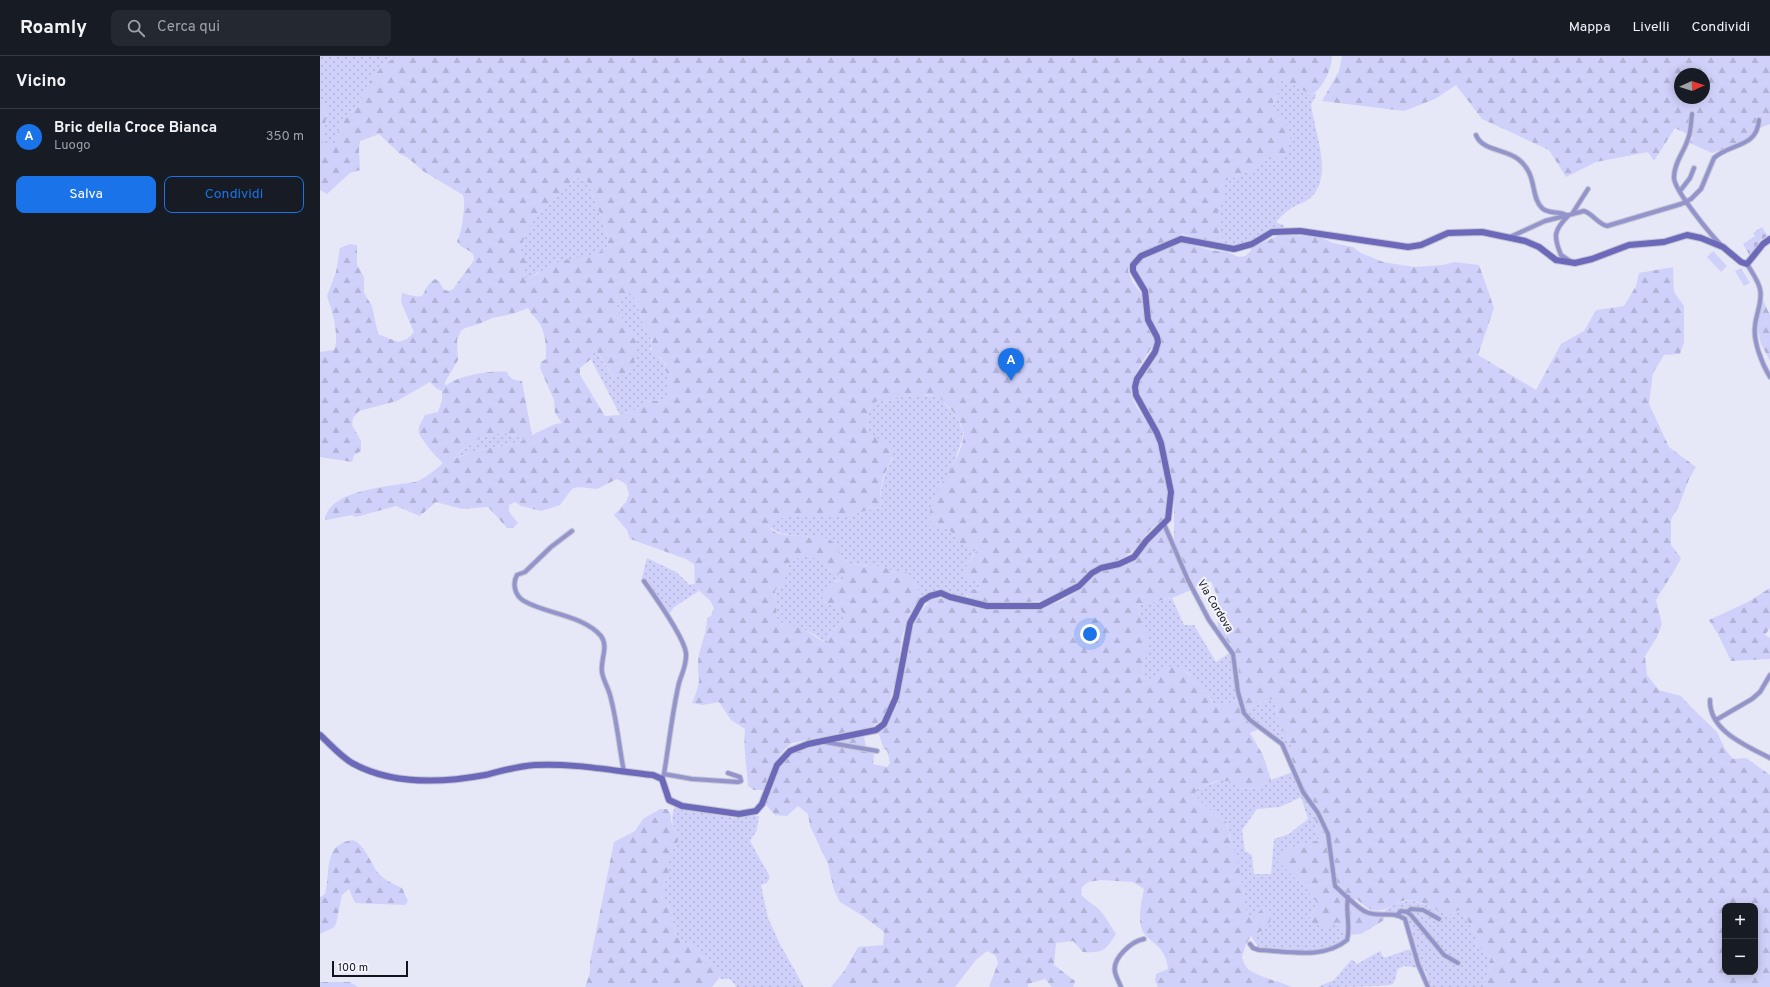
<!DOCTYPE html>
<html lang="it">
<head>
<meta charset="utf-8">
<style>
	body { margin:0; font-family:Overpass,sans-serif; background:#242831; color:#f1f3f6 }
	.controls { position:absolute; right:12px; bottom:12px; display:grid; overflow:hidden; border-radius:8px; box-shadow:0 2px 10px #0003 }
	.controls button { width:36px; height:36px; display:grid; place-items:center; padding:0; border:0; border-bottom:1px solid #363941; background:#171b24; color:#f1f3f6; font:20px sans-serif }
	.compass { position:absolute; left:1354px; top:12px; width:36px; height:36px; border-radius:50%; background:#171b24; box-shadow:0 2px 10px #0003; rotate:87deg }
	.scale { position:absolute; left:12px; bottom:10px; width:76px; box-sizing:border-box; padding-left:4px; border:2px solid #14151a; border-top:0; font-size:11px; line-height:14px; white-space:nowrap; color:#14151a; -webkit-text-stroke:3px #f5f5ff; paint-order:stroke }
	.you { position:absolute; left:770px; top:578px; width:14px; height:14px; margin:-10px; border:3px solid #fff; border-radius:50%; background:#1a73e8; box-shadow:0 0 0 6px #1a73e833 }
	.badge { display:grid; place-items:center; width:26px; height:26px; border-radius:50%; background:#1a73e8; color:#fff; font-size:13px; font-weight:700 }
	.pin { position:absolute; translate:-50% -33px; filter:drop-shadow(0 1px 2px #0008) }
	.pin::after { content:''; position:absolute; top:21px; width:14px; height:12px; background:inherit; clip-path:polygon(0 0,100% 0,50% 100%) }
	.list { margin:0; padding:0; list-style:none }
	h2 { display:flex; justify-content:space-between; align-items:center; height:52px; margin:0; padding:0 16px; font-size:17px }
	h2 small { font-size:13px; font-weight:400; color:#9ea1a6 }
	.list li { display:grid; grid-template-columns:26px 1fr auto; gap:12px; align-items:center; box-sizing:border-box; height:56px; padding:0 16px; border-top:1px solid #363941 }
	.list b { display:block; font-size:15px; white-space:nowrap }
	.list p { margin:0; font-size:13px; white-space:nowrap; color:#9ea1a6 }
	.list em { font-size:13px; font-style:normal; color:#9ea1a6 }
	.actions { display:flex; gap:8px; padding:12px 16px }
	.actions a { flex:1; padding:9px 0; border:1px solid #1a73e8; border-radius:8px; text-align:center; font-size:14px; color:#1a73e8 }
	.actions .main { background:#1a73e8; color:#fff }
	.icon { flex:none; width:22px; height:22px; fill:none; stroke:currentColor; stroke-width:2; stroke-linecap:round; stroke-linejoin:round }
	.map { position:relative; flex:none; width:1450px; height:931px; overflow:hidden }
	header { display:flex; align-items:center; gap:24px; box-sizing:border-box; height:56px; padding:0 20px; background:#171b24; border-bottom:1px solid #363941 }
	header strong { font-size:19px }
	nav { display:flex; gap:22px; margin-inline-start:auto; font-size:14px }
	.search { width:280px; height:36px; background:#242831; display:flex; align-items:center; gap:10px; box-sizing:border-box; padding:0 14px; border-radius:8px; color:#9ea1a6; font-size:15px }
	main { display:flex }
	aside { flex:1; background:#171b24 }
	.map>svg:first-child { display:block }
	.grass { fill:url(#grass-dots); fill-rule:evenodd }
	.forest { fill:url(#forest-firs); fill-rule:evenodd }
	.cemetery { fill:url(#cemetery-stones) }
	.garden { fill:#d0d1fa }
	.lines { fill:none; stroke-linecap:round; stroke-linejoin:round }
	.street-casing { stroke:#c4c5d4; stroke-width:6 }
	.secondary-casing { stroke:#c4c5d4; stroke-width:8 }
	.street { stroke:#9494cc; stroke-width:4 }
	.secondary { stroke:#6d69ba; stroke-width:6 }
	.labels { text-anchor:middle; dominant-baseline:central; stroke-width:4; stroke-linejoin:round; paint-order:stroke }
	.street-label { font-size:11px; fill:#14151a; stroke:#f5f5ff }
</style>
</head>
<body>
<header>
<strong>Roamly</strong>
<div class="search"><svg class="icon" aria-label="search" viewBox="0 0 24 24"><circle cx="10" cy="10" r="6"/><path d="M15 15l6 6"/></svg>Cerca qui</div>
<nav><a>Mappa</a><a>Livelli</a><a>Condividi</a></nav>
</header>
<main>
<aside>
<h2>Vicino<small></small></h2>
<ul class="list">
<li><span class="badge">A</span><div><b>Bric della Croce Bianca</b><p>Luogo</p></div><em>350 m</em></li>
</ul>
<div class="actions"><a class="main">Salva</a><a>Condividi</a></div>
</aside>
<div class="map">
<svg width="1450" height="931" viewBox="0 0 1450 931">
	<defs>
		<pattern id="grass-dots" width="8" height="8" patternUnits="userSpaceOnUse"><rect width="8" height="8" fill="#d0d1fa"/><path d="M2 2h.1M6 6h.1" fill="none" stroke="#b2b3d6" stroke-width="1.8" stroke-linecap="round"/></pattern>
		<pattern id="forest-firs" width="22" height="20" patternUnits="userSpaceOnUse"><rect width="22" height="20" fill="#d0d1fa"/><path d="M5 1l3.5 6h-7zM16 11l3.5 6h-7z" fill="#b2b3d6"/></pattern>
		<pattern id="cemetery-stones" width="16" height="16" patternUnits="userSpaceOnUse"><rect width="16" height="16" fill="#d0d1fa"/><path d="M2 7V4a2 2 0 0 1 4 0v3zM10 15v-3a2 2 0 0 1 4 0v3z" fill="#b2b3d6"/></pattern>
	</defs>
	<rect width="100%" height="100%" fill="#e6e7f7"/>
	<path class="grass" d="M 0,0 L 77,0 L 62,10 L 50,25 L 38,50 L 23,62 L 14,89 L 1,90 L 7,55 L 0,42 Z
		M 964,23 L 991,39 L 996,37 L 996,40 L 991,48 C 994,74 1015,123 989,143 C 984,147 978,148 973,151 C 967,155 961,160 957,165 L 957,167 L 964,169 L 963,173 C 945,181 925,193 905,188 C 900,178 894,166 898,154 C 899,150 903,147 905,143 L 901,129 L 904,124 L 916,121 L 924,115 L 929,116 L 949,101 L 951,100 L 958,105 C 966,94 976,82 965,69 C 961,64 956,60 954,54 C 951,45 957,43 958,36 C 958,29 958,27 964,23 Z
		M 260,121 L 268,126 C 274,148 287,166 288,189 L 282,196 L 217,217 L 210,223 L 205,222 L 201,213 L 204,209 C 203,204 201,199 201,194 C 200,168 239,141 255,123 Z
		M 309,235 L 315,243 L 323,267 L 330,279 L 332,289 L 330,293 C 351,309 347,314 350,338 L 343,344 L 324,346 L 318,353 L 300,359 L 271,303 L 274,291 L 284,307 L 295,323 L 317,282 L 303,266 L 297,249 Z
		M 587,339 C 597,341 606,339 617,339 L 637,361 L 643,375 L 642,384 L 631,414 L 616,438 L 616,472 L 626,472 L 634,478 L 638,486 L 657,493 L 647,509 L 645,524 C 652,524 657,523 660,530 L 657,534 L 645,538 L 648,542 L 618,534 L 602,541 L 588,517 L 582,514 L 575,517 L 564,511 L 540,509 L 522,503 C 510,467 472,490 448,470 L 455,463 L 465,461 L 524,461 L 562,450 C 559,432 564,418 573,402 L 547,376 L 548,355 L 553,346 L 573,344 Z
		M 185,377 L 205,383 L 200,387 L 158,394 L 132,403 C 148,389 163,378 185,377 Z
		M 486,500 L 496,501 L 504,507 L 510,514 L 526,518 L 522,524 L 515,525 L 503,546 C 514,548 520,549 524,560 L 522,566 L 511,575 L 507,588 C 494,577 481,570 464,569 L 457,562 L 455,534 L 463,528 L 468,508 L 477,502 Z
		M 327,502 L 356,516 L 370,529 L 375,527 L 379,535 L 354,551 L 349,559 L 322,521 Z
		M 852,542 L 864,569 L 874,569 L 896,606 L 911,596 L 918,644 L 916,643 L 913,646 L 894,649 L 891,643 L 868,617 L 861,613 L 848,611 L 832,622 L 826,624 L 822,619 C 824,605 829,593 827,578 C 826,566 816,564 819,549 Z
		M 955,642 L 958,664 L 972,690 L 968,694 C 955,678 936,670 925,653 Z
		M 973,716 L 982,737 L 994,757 L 999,784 L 970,792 L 958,805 L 977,824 L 990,832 L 997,846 L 989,865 L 1017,866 L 1027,876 L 1026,883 L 1008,894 L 1001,895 L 939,892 L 931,880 L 941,876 L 933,862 L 927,859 L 920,819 L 907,767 L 892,756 L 873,738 L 878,732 L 903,724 L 910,725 L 921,732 L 934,733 L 951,724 ZM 981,741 L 988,763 L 969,778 L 954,783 L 951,818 L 934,818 L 932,799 L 925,795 L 922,774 L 937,753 L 960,751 Z
		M 355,751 L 414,762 C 423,762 430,758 439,760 L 437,774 L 430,785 L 450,821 L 447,827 L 441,829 L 448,862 L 460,888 L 484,931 L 417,931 L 410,923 L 401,923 L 394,909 L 381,900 L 373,891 L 361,884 L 356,880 L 351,854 L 348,849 L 343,845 L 342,832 L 349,819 L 349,800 L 359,783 C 354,771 349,764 355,751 Z
		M 1091,844 L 1118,853 L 1128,859 L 1141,853 L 1154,876 L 1160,881 L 1156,889 L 1171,901 L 1166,926 L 1163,931 L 1111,931 L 1105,914 L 1101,913 L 1086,863 L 1081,858 L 1065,856 L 1065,854 L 1074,848 Z
		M 1090,893 L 1097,912 L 1084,910 L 1078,913 C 1076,918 1076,924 1073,928 C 1066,931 1011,931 998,931 L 1014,924 L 1032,903 L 1037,908 L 1060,895 L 1064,902 Z"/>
	<path class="forest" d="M 77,0 L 1012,0 C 1012,12 1003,33 991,39 L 964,23 C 958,27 958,29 958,36 C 958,40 954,42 953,47 C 953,61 966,64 970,76 C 970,86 968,101 958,105 L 951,100 L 949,101 L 929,116 L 924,115 C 921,117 918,120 915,121 C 909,124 905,122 901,129 L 906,143 C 901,151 895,154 900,163 L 898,173 L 905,188 L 893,187 L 863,178 L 821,197 L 810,207 L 808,215 L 813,227 L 823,240 L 826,266 L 835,286 C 828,298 812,319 811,332 C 811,348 825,362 832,375 C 842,394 852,437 846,458 C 844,466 834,469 829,475 C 821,484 817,493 806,500 C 797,506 785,507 775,512 C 769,515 765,520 759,525 C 749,534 733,544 719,545 C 701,547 659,552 645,538 L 647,534 L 657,534 L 660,530 C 657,523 652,524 645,524 L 642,520 C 644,509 653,503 657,493 L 638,486 L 634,478 L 626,472 L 616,472 L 609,466 C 610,460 610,453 612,447 C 617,429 648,394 643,374 C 640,360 626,349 617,339 L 607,339 L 597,341 L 587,339 L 573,344 L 553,346 L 548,355 L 547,376 L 574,392 C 573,406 563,416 561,431 C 560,437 561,444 562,450 L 524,461 L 465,461 L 455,463 L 448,470 C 450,472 453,475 455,476 C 469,483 505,477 513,486 C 518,491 520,497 522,503 L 540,509 L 564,511 L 575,517 L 582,514 L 588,517 L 602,541 L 590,557 L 582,580 L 577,619 L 567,655 L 562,664 L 551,671 L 472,687 C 456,698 451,716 443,734 L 434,734 L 428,730 C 427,711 423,692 425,673 L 411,664 L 399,646 L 383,649 L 372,647 C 375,640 379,630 379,623 C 378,614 377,603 380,595 C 383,583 387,574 387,562 L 391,560 L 394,552 C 390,540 378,538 375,527 C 374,523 375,515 374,508 L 366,503 L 310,483 L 307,474 L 294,459 L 306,446 L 309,438 L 306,428 L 297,423 L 277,433 L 258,431 L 252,433 L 240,449 L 221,455 L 201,450 L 195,446 L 189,449 L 189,456 L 198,467 L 193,472 L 187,472 L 168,451 L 142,453 L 116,446 L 100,460 L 76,450 L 36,461 L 32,459 L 6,464 L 5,462 C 11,436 58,432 80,428 C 85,427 93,427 98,425 C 106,421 117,413 123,407 C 117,402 102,385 99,377 C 97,371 103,364 105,359 L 118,356 L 122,344 L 122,335 L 117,333 L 110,326 L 77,345 L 39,355 L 33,362 L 32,369 L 41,385 L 41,395 L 34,399 L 32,406 L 0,401 L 0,296 L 14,294 C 20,281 12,254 7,240 L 16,216 L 20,192 L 30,188 L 37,189 L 37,209 L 44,221 L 44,237 L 52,250 L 58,278 L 78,286 L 87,283 L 94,276 L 81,246 L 82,237 C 114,246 96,236 115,223 L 119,225 L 124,234 L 129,235 L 133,233 L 154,204 C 155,192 141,195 137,185 C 142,178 146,147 143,139 L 103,115 L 88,102 L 80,98 L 59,78 L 40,85 L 39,95 L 40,114 L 30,117 L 7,138 L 0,134 L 0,42 L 7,55 L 2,90 L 14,88 L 23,62 L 38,50 L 50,25 L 62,10 ZM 260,121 L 268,126 C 274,148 287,166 288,189 C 281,201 255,201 242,205 C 231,208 219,216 210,223 L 205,222 L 201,213 L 207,204 L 201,193 C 207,162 235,145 255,123 ZM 309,236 L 315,243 L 323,267 L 330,279 L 332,284 L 331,298 L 340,301 L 346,309 L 349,338 L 343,344 L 324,346 L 318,353 L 300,359 L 285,360 L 260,319 L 260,312 L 271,303 L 274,291 L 295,323 C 317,311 315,304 317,282 L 303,266 L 297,249 ZM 208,252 C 211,258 214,260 218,265 C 226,277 226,289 226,303 L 221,306 L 220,312 L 234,344 L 235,357 L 242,367 L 235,368 L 212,379 L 202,325 C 194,325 190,323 187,316 C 173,314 135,320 126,330 L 125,326 L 138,304 L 137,284 L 141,275 L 145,272 L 159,268 L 172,262 L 192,258 ZM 185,377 L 204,383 L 200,387 L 158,394 L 133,403 C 147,388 164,378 185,377 ZM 486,500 C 507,503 506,517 525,519 L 522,524 C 510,527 499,532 503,546 C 514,548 520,549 524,560 L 522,566 L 511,575 L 507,588 L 479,570 L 464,569 L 457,562 L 455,534 L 463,528 L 468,508 L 477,502 Z
		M 1022,0 L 1450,0 L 1450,68 L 1434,74 L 1428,82 L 1418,88 L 1392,97 L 1370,87 L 1373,81 L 1355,72 L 1334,105 L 1328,96 L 1276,106 L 1246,121 L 1229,94 L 1162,63 L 1136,29 L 1115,43 L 1084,55 L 1002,45 L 1019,15 ZM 1360,18 L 1384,18 L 1384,42 L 1360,42 Z
		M 960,179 L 998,180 L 1013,187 L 1033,191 L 1041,197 L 1063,206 L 1094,211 L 1123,209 L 1134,206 L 1159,209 L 1174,252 L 1158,299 L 1216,334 L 1241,288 L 1264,275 L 1276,254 L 1304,250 L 1316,230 L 1319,217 L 1353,211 L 1354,236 L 1364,250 L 1364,286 L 1360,298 L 1344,299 L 1333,317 L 1329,348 L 1349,391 L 1376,411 L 1369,423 L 1358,452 L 1351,463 L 1351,489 L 1361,502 C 1354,517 1344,530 1336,544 L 1342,568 L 1337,581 L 1325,600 L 1327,619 L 1339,634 L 1361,640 L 1371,651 L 1397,676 L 1405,693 L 1413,703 L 1426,702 L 1450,719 L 1450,931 L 1163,931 L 1166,926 L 1171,901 L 1156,889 L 1160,881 L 1154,876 L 1141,853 L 1128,859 C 1121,855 1097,844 1090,844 C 1076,843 1065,858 1052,854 C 1046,852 1041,846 1036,843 L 1031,847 L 1046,858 L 1064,861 L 1064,864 L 1041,878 L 1031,879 L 1017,866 L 1004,872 L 989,865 L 997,846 L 990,839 L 990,832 L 977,824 L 957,805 L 970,792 L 999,784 L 994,757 L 968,694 L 972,690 L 958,664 L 955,642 L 925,653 L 921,642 L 918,610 L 911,589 L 898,574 L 897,540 L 891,525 L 875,531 L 854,487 L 854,440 L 845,392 L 822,344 L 818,331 L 840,283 L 831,261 L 828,234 L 816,214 L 817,207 L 855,188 L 862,186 L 890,194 L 907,196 L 919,201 L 925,200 L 931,195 L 930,192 ZM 1405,850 L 1435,850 L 1435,916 L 1405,916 Z
		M 1443,244 L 1450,259 L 1450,305 L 1441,288 L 1436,269 Z
		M 844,474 L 871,534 L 852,542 L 819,549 C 816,564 829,571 829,584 C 829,596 823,607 822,619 L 826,624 C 835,622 839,614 848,611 C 863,605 888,638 894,649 L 913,646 L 916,643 L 926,662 L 939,673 L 930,677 L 943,699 L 951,724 L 934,733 L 921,732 L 909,725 L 897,725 L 878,732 L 874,738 L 892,756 L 907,767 L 910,781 L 918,804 L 927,859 L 933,862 L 942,853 L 949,853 C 956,867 943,876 931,880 L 926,888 L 922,901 C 923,904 925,910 927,912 C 935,920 961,926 972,931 L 838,931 L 835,924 L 836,918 L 848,913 C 846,886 824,887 821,870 C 818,858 822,845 824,833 L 813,826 L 781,824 L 768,826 L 762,831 L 761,838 C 766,845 774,848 780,854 C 786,861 791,871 796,878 C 785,895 783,897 763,896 L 753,885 L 736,887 L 734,909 L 755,925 L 753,931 L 732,931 L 725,923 L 708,928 L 708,931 L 669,931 L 678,907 L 676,900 L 667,895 L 656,904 L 635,931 L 511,931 L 525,914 L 538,891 L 563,889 L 564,876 L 543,860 L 520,846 L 514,834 L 508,808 L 490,770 L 488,758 L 478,750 L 467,760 L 455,759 L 446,749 L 447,740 L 458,711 L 472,697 L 508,686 L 544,680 L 546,691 L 554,698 L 553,708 L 567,711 L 570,707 L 567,694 L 564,693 L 558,675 L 572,660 L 578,647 L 585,609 L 589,596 L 591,577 L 597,561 L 611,543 C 630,539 645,552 664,553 C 692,554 723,556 748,541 C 760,534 770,523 782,515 C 789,511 797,510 805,507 C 813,502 830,483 838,475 Z
		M 1450,532 L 1450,572 L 1445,579 L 1450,582 L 1450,603 L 1411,605 L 1399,580 L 1389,564 L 1428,546 Z
		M 340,753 L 347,753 L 351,759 L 351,765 L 359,783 L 349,800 L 349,819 L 342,832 L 343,845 L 348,849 L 351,854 L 356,880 L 361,884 L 373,891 L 381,900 L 394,909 L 400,921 L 392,931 L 265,931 L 270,917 L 270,906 L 294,786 L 315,775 L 323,763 Z
		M 33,784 C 45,789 49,804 56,814 C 63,824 72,827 82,832 L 88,845 L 85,849 L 35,847 L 29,833 L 22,839 L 16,868 L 13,872 L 0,878 L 0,841 L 5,838 C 11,817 2,788 33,784 Z
		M 0,926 L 30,926 L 38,931 L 0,931 Z"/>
	<path class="cemetery" d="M 1442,171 L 1448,180 L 1439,185 L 1441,188 L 1430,200 L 1423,188 L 1435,180 L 1433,177 Z"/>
	<path class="garden" d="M 1393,195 L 1407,210 L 1401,216 L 1387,201 Z
		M 1421,212 L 1430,227 L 1424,230 L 1415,215 Z"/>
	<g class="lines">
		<defs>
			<path id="street" d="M 1372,58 C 1371,66 1371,76 1368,83 C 1364,96 1354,107 1354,121 C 1353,133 1391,179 1401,189
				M 1156,79 C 1162,95 1186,93 1198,103 C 1218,118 1210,141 1222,152 C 1229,159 1240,154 1248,160 C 1234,174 1233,180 1241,199 L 1250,205
				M 1360,135 L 1370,122 L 1374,112
				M 1252,158 L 1268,133
				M 1190,181 L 1225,165 L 1264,155 C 1273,158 1277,167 1287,170 L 1361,148 L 1371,143 L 1381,133 L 1394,102 C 1410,87 1437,92 1439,64
				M 1427,208 C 1431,215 1438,224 1440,233 C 1443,245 1436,258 1435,270 C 1433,285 1442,308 1450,321
				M 844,468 L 868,524 L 889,564 L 913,598 L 918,636 L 924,657 L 930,664 L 962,688 L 983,736 L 998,757 L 1008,778 L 1015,830 C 1023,837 1037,852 1046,856 C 1060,862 1071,854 1085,863 L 1098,908 L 1108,931
				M 252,475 L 231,491 L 205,516 L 197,519 C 192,528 195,540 204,545 C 226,558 263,559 281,580 C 289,591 280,604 282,616 C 283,624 288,631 290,639 C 297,664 299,691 304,716
				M 324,525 C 334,539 364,582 366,597 C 367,608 362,617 359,627 C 352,657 349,688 344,718 L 342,723
				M 1390,644 C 1389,675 1427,690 1450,702
				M 1396,664 L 1432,643 L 1440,636 L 1450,619
				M 505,686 L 557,695
				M 344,718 L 372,723 L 418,726 L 421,725 L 420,721 L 408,717
				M 1087,856 L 1091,853 L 1103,854 L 1119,863
				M 1077,859 L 1081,855 L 1087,856 L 1091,859 L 1124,899 L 1138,907
				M 930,888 L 933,892 L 939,894 C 967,895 1003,904 1027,884 C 1031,870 1025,855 1028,841
				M 801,931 C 799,926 796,921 795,916 C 792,902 812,885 824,883"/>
			<path id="secondary" d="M 0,679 C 10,688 20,700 32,707 C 72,729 122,727 165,719 C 181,715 198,710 215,709 C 253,707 295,715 333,719 L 342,723 L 349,744 L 362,750 L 419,758 L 436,755 L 442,748 L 457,709 L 470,695 L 488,688 L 556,674 L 564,668 L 576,641 L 590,567 L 602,545 L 610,540 L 621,537 L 630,541 L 667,550 L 720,550 L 759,530 L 772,517 L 781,512 L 799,508 L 814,501 L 826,485 L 848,463 L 851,436 L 841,387 L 837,377 L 816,339 L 815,331 L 817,323 L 835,296 L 838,286 L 837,281 L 828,264 L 825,235 L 813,215 L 813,209 L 821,200 L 861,183 L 914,193 L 932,188 L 952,176 L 980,175 L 1088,191 L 1101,189 L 1128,177 L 1162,176 L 1205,185 L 1219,191 L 1236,204 L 1255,207 L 1272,203 L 1309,189 L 1344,186 L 1367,179 L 1381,182 L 1403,191 L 1421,206 L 1427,208 L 1443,188 L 1450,183"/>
		</defs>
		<use href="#street" class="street-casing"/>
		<use href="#secondary" class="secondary-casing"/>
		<use href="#street" class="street"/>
		<use href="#secondary" class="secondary"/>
	</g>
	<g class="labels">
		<g class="street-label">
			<text transform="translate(895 550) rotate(59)">Via Cordova</text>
		</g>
	</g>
</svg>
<div class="controls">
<button>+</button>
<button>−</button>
</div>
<svg class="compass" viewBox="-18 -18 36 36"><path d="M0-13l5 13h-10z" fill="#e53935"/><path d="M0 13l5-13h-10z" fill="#9ea1a6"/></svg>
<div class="scale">100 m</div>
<div class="you"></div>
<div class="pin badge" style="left:691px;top:325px">A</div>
</div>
</main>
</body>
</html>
